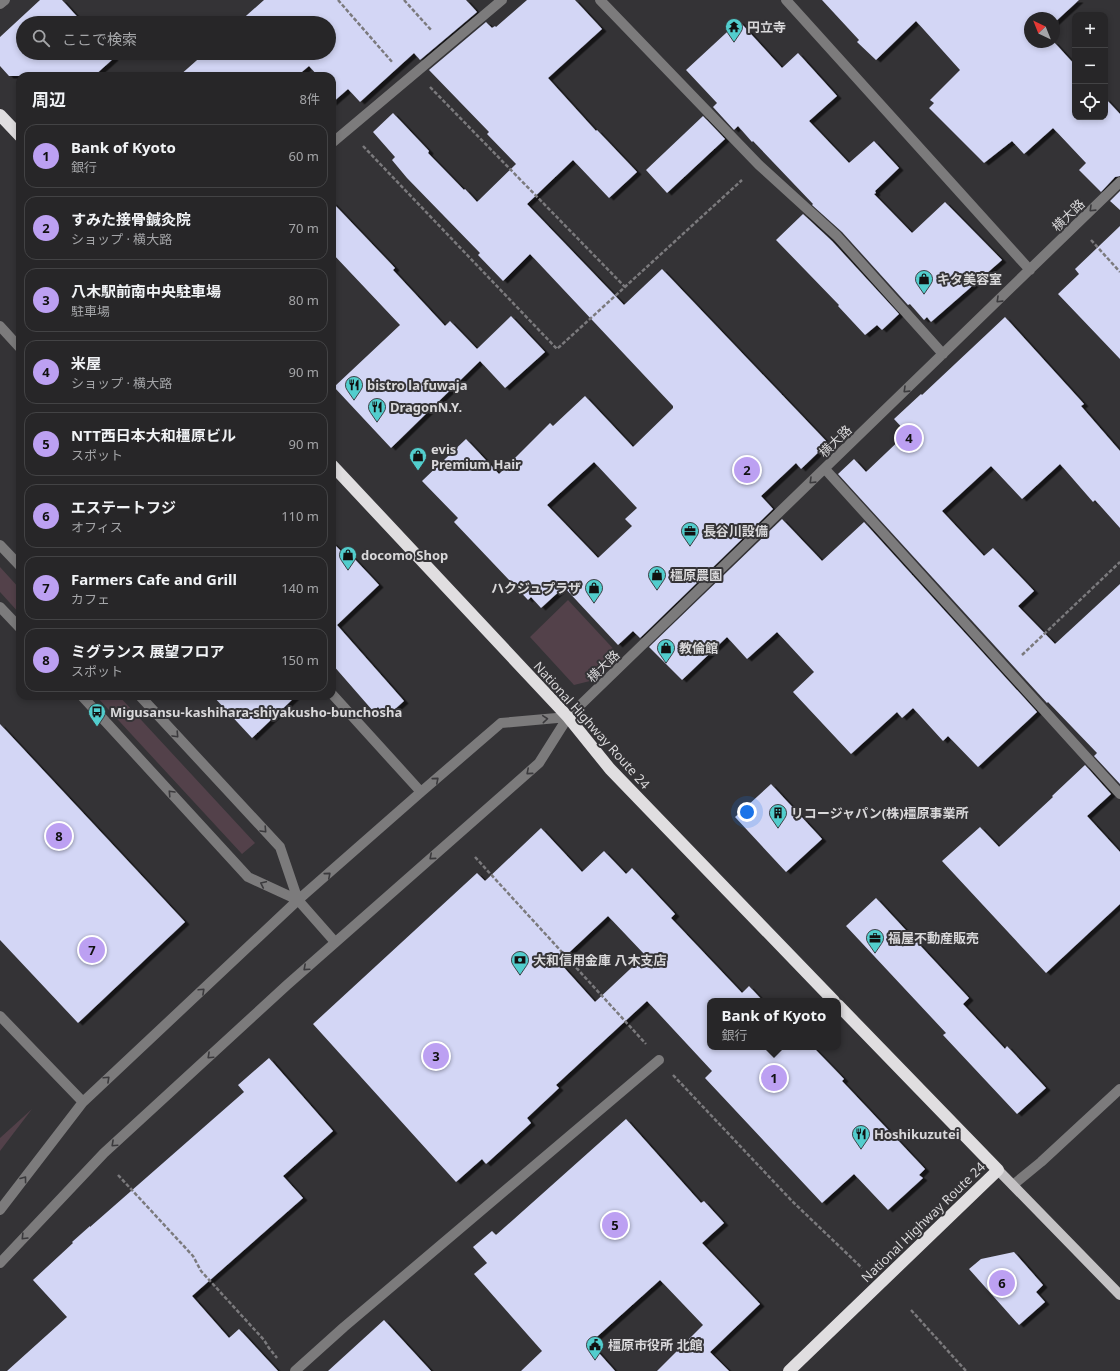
<!DOCTYPE html>
<html lang="ja">
<head>
<meta charset="utf-8">
<style>
	body { margin:0; font-family:"Noto Sans","Noto Sans JP",sans-serif; background:#333234; color:#f1f3f6 }
	.controls { position:absolute; right:12px; top:12px; display:grid; overflow:hidden; border-radius:8px; box-shadow:0 2px 6px #0003 }
	.controls button { width:36px; height:36px; display:grid; place-items:center; padding:0; border:0; border-bottom:1px solid #434345; background:#272628; color:#f1f3f6; font:20px sans-serif }
	.compass { position:absolute; left:1024px; top:12px; width:36px; height:36px; border-radius:50%; background:#272628; box-shadow:0 2px 6px #0003; rotate:317deg }
	.you { position:absolute; left:747px; top:812px; width:14px; height:14px; margin:-10px; border:3px solid #fff; border-radius:50%; background:#1a73e8; box-shadow:0 0 0 6px #1a73e833 }
	.badge { display:grid; place-items:center; width:26px; height:26px; border-radius:50%; background:#bca0f2; color:#111; font-size:13px; font-weight:700 }
	.pin { position:absolute; translate:-50% -50%; border:2px solid #fff; box-shadow:0 1px 4px #0006 }
	.popup { position:absolute; left:707px; top:998px; width:134px; height:52px; box-sizing:border-box; display:grid; place-content:center; border-radius:8px; background:#272628; filter:drop-shadow(0 1px 3px #0005); font-size:13px; white-space:nowrap; color:#a4a5a8 }
	.popup b { font-size:15px; color:#f1f3f6 }
	.popup::after { content:''; position:absolute; left:50%; top:100%; margin-left:-8px; border:8px solid transparent; border-top-color:#272628 }
	.list { margin:0; padding:0; list-style:none }
	h2 { display:flex; justify-content:space-between; align-items:center; height:52px; margin:0; padding:0 16px; font-size:17px }
	h2 small { font-size:13px; font-weight:400; color:#a4a5a8 }
	.list li { display:grid; grid-template-columns:26px 1fr auto; gap:12px; align-items:center; box-sizing:border-box; height:64px; margin:0 8px 8px; padding:0 8px; border:1px solid #434345; border-radius:12px }
	.list b { display:block; font-size:15px; white-space:nowrap }
	.list p { margin:0; font-size:13px; white-space:nowrap; color:#a4a5a8 }
	.list em { font-size:13px; font-style:normal; color:#a4a5a8 }
	.icon { flex:none; width:22px; height:22px; fill:none; stroke:currentColor; stroke-width:2; stroke-linecap:round; stroke-linejoin:round }
	.map { position:relative; flex:none; width:1120px; height:1371px; overflow:hidden }
	.search { position:absolute; background:#272628; box-shadow:0 2px 6px #0003; left:16px; top:16px; width:320px; height:44px; display:flex; align-items:center; gap:10px; box-sizing:border-box; padding:0 14px; border-radius:22px; color:#a4a5a8; font-size:15px }
	.panel { position:absolute; background:#272628; box-shadow:0 2px 6px #0003; left:16px; top:72px; width:320px; height:628px; border-radius:12px }
	.map>svg:first-child { display:block }
	.green { fill:#53414a }
	.building { fill:#d3d6f5; fill-rule:evenodd; filter:url(#shadow) }
	.lines { fill:none; stroke-linecap:round; stroke-linejoin:round }
	.path { stroke:#7b7a7d; stroke-width:2.5; stroke-dasharray:4 2; stroke-linecap:butt }
	.minor { stroke:#7c7b7c; stroke-width:10 }
	.major { stroke:#c4c2c4; stroke-width:10 }
	.highway { stroke:#e0dee0; stroke-width:12 }
	.oneway { stroke:#3b3a3d }
	.labels { text-anchor:middle; dominant-baseline:central; stroke-width:4; stroke-linejoin:round; paint-order:stroke }
	.poi-label { font-size:13px; font-weight:bold; fill:#d9d8da; stroke:#343336; text-anchor:start }
	.street-label { font-size:13px; fill:#d9d8da; stroke:#343336 }
</style>
</head>
<body>
<div class="map">
<svg width="1120" height="1371" viewBox="0 0 1120 1371">
	<defs>
		<filter id="shadow"><feDropShadow dx="4.5" dy="2.5" stdDeviation="0" flood-color="#0009"/></filter>
	</defs>
	<rect width="100%" height="100%" fill="#343336"/>
	<path class="green" d="M 0,567 L 20,589 L 20,614 L 0,592 Z
		M 568,600 L 620,656 L 594,680 L 574,685 L 530,637 Z
		M 96,696 L 119,696 L 255,843 L 242,854 Z
		M 32,1109 L 0,1151 L 0,1138 Z"/>
	<path class="building" d="M 40,0 L 62,0 L 83,23 L 23,23 L 23,53 L 110,53 L 114,58 L 94,76 L 9,76 L 0,66 L 0,37 Z
		M 264,0 L 466,0 L 477,12 L 420,60 L 414,53 L 360,102 L 348,89 L 332,103 L 332,76 L 318,76 L 309,66 L 297,76 L 179,76 L 205,53 L 329,53 L 329,23 L 238,23 Z
		M 527,0 L 575,0 L 602,29 L 548,78 L 596,131 L 597,130 L 637,172 L 609,198 L 573,160 L 527,204 L 624,305 L 662,269 L 828,443 L 801,469 L 796,463 L 761,496 L 773,509 L 640,638 L 633,631 L 618,645 L 564,587 L 541,608 L 531,597 L 528,600 L 454,522 L 458,518 L 422,481 L 466,439 L 499,474 L 550,423 L 553,426 L 585,396 L 633,447 L 673,408 L 673,406 L 530,254 L 503,281 L 478,255 L 480,253 L 407,178 L 392,160 L 395,157 L 373,132 L 393,113 L 429,151 L 428,153 L 464,190 L 465,189 L 477,202 L 516,164 L 487,134 L 489,132 L 429,70 L 486,22 L 492,28 L 495,26 L 496,27 ZM 594,462 L 637,508 L 625,519 L 632,526 L 598,558 L 547,505 Z
		M 822,0 L 1079,0 L 1054,23 L 1054,18 L 1030,18 L 1030,42 L 1054,42 L 1075,65 L 1075,117 L 1105,117 L 1105,98 L 1120,114 L 1120,176 L 1115,177 L 1101,192 L 1079,170 L 1086,163 L 1053,128 L 1024,154 L 1012,141 L 984,163 L 929,108 L 934,103 L 930,100 L 960,70 L 916,21 L 876,60 L 857,42 L 859,40 Z
		M 739,21 L 782,68 L 798,53 L 837,96 L 809,121 L 849,163 L 874,141 L 899,168 L 875,191 L 876,193 L 874,194 L 912,233 L 945,202 L 1002,260 L 931,322 L 927,317 L 924,320 L 910,304 L 908,305 L 842,232 L 812,205 L 813,204 L 753,141 L 752,142 L 738,126 L 734,130 L 713,107 L 717,103 L 686,70 Z
		M 703,116 L 725,139 L 667,193 L 646,170 Z
		M 1120,191 L 1120,210 L 1110,201 Z
		M 332,202 L 395,268 L 393,270 L 445,326 L 450,321 L 477,349 L 511,316 L 545,352 L 505,388 L 480,361 L 391,448 L 334,387 L 400,325 L 332,253 Z
		M 803,214 L 832,241 L 899,314 L 882,330 L 877,325 L 865,335 L 838,306 L 839,305 L 776,240 Z
		M 1120,226 L 1120,359 L 1058,294 L 1079,274 L 1075,269 Z
		M 1005,317 L 1084,404 L 1081,406 L 1120,451 L 1120,528 L 1095,500 L 1093,502 L 1060,464 L 1022,499 L 991,466 L 942,511 L 984,556 L 993,548 L 1034,591 L 1018,606 L 1055,644 L 1120,584 L 1120,784 L 1094,756 L 1097,753 L 1048,702 L 1047,703 L 838,474 L 854,459 L 866,472 L 907,433 L 894,419 L 921,394 L 922,395 Z
		M 782,519 L 822,561 L 864,522 L 1037,712 L 978,767 L 948,736 L 943,741 L 913,708 L 902,718 L 897,712 L 851,754 L 793,692 L 814,672 L 777,632 L 747,659 L 727,637 L 682,680 L 649,647 Z
		M 332,542 L 345,555 L 348,552 L 379,585 L 337,625 L 404,701 L 386,717 L 378,707 L 373,711 L 332,664 Z
		M 213,696 L 296,696 L 252,738 Z
		M 0,724 L 185,922 L 78,1023 L 0,940 Z
		M 1085,765 L 1111,794 L 1087,816 L 1120,852 L 1120,904 L 1046,973 L 942,861 L 980,827 L 999,847 L 1053,797 L 1052,796 Z
		M 771,784 L 822,839 L 786,872 L 735,817 Z
		M 541,828 L 582,872 L 604,851 L 626,874 L 632,868 L 675,914 L 671,918 L 742,993 L 749,986 L 763,1001 L 710,1001 L 710,1047 L 813,1047 L 844,1079 L 842,1081 L 925,1169 L 919,1175 L 923,1178 L 888,1210 L 854,1174 L 822,1203 L 705,1078 L 712,1071 L 647,1001 L 556,1085 L 559,1088 L 527,1118 L 531,1123 L 486,1164 L 482,1159 L 456,1182 L 313,1024 L 477,873 L 485,881 ZM 608,916 L 645,955 L 595,1002 L 559,962 Z
		M 876,898 L 969,998 L 963,1004 L 1005,1049 L 1007,1046 L 1046,1088 L 1017,1114 L 943,1035 L 946,1033 L 846,926 Z
		M 269,1058 L 333,1131 L 283,1176 L 303,1198 L 192,1296 L 229,1338 L 239,1329 L 278,1371 L 7,1371 L 67,1317 L 33,1280 L 73,1243 L 72,1242 L 90,1226 L 90,1227 L 244,1092 L 238,1085 Z
		M 626,1119 L 701,1203 L 704,1201 L 724,1223 L 702,1243 L 760,1304 L 710,1352 L 729,1371 L 657,1371 L 703,1325 L 660,1280 L 590,1343 L 615,1371 L 521,1371 L 542,1351 L 474,1274 L 487,1263 L 473,1247 L 492,1231 L 496,1235 Z
		M 1014,1252 L 1043,1285 L 1036,1292 L 1045,1302 L 1019,1325 L 969,1269 L 981,1259 Z
		M 384,1320 L 431,1371 L 328,1371 Z"/>
	<g class="lines">
		<path class="path" d="M 338,0 L 393,63
			M 404,0 L 432,31
			M 430,87 L 625,287
			M 363,146 L 557,349 L 742,180
			M 1091,240 L 1120,272
			M 1022,655 L 1120,562
			M 475,857 L 646,1044
			M 673,1075 L 792,1201 L 862,1268
			M 118,1175 L 193,1256 L 201,1271 L 264,1340 L 269,1348 L 277,1358
			M 911,1310 L 966,1371"/>
		<path class="minor" d="M 600,0 L 759,165 L 837,236 L 943,354
			M 786,0 L 1030,270
			M 0,4 L 5,0
			M 332,143 L 502,0
			M 0,326 L 20,348
			M 825,469 L 1120,794
			M 0,545 L 20,566
			M 0,607 L 20,628
			M 332,694 L 421,792
			M 82,696 L 248,877 L 298,900
			M 140,696 L 280,847 L 298,900 L 335,942
			M 0,1016 L 83,1102
			M 1013,1185 L 1041,1162 L 1120,1089
			M 0,1210 L 83,1102 L 298,900 L 421,792 L 501,723 L 568,717
			M 0,1263 L 104,1153 L 287,985 L 539,763 L 568,717 L 1120,182
			M 295,1371 L 344,1327 L 659,1060"/>
		<path class="major" d="M 998,1170 L 1120,1295"/>
		<path class="highway" d="M 0,115 L 20,136
			M 332,465 L 568,717 L 610,769 L 834,1001
			M 789,1371 L 998,1170 L 838,1005"/>
	</g>
	<defs><path id="oneway-chevron" d="M-2-3.5L2.5 0L-2 3.5" fill="none" stroke-width="1.6" stroke-linecap="round" stroke-linejoin="round"/></defs>
	<g class="oneway">
		<use href="#oneway-chevron" transform="translate(1092 209) rotate(136)"/>
		<use href="#oneway-chevron" transform="translate(999 300) rotate(136)"/>
		<use href="#oneway-chevron" transform="translate(906 390) rotate(136)"/>
		<use href="#oneway-chevron" transform="translate(812 481) rotate(136)"/>
		<use href="#oneway-chevron" transform="translate(545 719) rotate(-5)"/>
		<use href="#oneway-chevron" transform="translate(176 735) rotate(47)"/>
		<use href="#oneway-chevron" transform="translate(529 772) rotate(139)"/>
		<use href="#oneway-chevron" transform="translate(436 780) rotate(-41)"/>
		<use href="#oneway-chevron" transform="translate(171 793) rotate(-133)"/>
		<use href="#oneway-chevron" transform="translate(264 830) rotate(47)"/>
		<use href="#oneway-chevron" transform="translate(432 857) rotate(139)"/>
		<use href="#oneway-chevron" transform="translate(328 875) rotate(-41)"/>
		<use href="#oneway-chevron" transform="translate(263 884) rotate(-155)"/>
		<use href="#oneway-chevron" transform="translate(306 968) rotate(138)"/>
		<use href="#oneway-chevron" transform="translate(202 991) rotate(-43)"/>
		<use href="#oneway-chevron" transform="translate(210 1056) rotate(137)"/>
		<use href="#oneway-chevron" transform="translate(107 1079) rotate(-43)"/>
		<use href="#oneway-chevron" transform="translate(114 1144) rotate(137)"/>
		<use href="#oneway-chevron" transform="translate(24 1179) rotate(-53)"/>
		<use href="#oneway-chevron" transform="translate(24 1237) rotate(134)"/>
	</g>
	<defs>
		<symbol id="temple-pin" viewBox="-11 -11 22 30"><path d="M0 17L-7.5 6A9.5 9.5 0 1 1 7.5 6Z" fill="#52cdcd" stroke="#343336"/><path d="M0-6L5-2H3V0L6.5 2.5H4V6H1.5V3h-3V6H-4V2.5H-6.5L-3 0V-2H-5Z" fill="#111"/></symbol>
		<symbol id="shop-pin" viewBox="-11 -11 22 30"><path d="M0 17L-7.5 6A9.5 9.5 0 1 1 7.5 6Z" fill="#52cdcd" stroke="#343336"/><path d="M-5-2.5h2.3a2.7 3.5 0 0 1 5.4 0H5L5.5 6h-11ZM-1.5-2.5h3a1.5 2.3 0 0 0-3 0Z" fill="#111"/></symbol>
		<symbol id="restaurant-pin" viewBox="-11 -11 22 30"><path d="M0 17L-7.5 6A9.5 9.5 0 1 1 7.5 6Z" fill="#52cdcd" stroke="#343336"/><path d="M-5-6h1v4h1v-4h1v4h1v-4h1v5L-1.5 .5V6h-2V.5L-5-1ZM5-6V6H3V1.5H1.5Q1.5-4 5-6Z" fill="#111"/></symbol>
		<symbol id="office-pin" viewBox="-11 -11 22 30"><path d="M0 17L-7.5 6A9.5 9.5 0 1 1 7.5 6Z" fill="#52cdcd" stroke="#343336"/><path d="M-6-3h4V-5.5h4V-3h4V5H-6ZM-1-4.5V-3h2v-1.5ZM-6 0V1H6V0Z" fill="#111"/></symbol>
		<symbol id="bus-pin" viewBox="-11 -11 22 30"><path d="M0 17L-7.5 6A9.5 9.5 0 1 1 7.5 6Z" fill="#52cdcd" stroke="#343336"/><path d="M-5-6H5V4H4V6H2V4H-2V6H-4V4H-5ZM-3.5-4V0h7V-4ZM-3.5 1.2v1.5H-2V1.2ZM2 1.2v1.5H3.5V1.2Z" fill="#111"/></symbol>
		<symbol id="building-pin" viewBox="-11 -11 22 30"><path d="M0 17L-7.5 6A9.5 9.5 0 1 1 7.5 6Z" fill="#52cdcd" stroke="#343336"/><path d="M-4-6H4V6H1V3H-1V6H-4ZM-2.5-4.3h1.7v1.8h-1.7ZM.8-4.3h1.7v1.8H.8ZM-2.5-1h1.7V.8h-1.7ZM.8-1h1.7V.8H.8Z" fill="#111"/></symbol>
		<symbol id="bank-pin" viewBox="-11 -11 22 30"><path d="M0 17L-7.5 6A9.5 9.5 0 1 1 7.5 6Z" fill="#52cdcd" stroke="#343336"/><path d="M-6-4H6V4H-6ZM0-2.3a2.3 2.3 0 1 0 0 4.6a2.3 2.3 0 1 0 0-4.6Z" fill="#111"/></symbol>
		<symbol id="civic-pin" viewBox="-11 -11 22 30"><path d="M0 17L-7.5 6A9.5 9.5 0 1 1 7.5 6Z" fill="#52cdcd" stroke="#343336"/><path d="M-.6-6.5H3V-4.5H.6V-3L4-1V1h2V6H-6V1h2V-1L-.6-3ZM-1.2 2.5V6h2.4V2.5Z" fill="#111"/></symbol>
	</defs>
	<g fill-rule="evenodd">
		<use href="#temple-pin" x="724" y="17" width="20" height="27"/>
		<use href="#shop-pin" x="914" y="269" width="20" height="27"/>
		<use href="#restaurant-pin" x="344" y="375" width="20" height="27"/>
		<use href="#restaurant-pin" x="367" y="397" width="20" height="27"/>
		<use href="#shop-pin" x="408" y="446" width="20" height="27"/>
		<use href="#office-pin" x="680" y="521" width="20" height="27"/>
		<use href="#shop-pin" x="338" y="545" width="20" height="27"/>
		<use href="#shop-pin" x="647" y="565" width="20" height="27"/>
		<use href="#shop-pin" x="584" y="578" width="20" height="27"/>
		<use href="#shop-pin" x="656" y="638" width="20" height="27"/>
		<use href="#bus-pin" x="87" y="702" width="20" height="27"/>
		<use href="#building-pin" x="768" y="803" width="20" height="27"/>
		<use href="#office-pin" x="865" y="928" width="20" height="27"/>
		<use href="#bank-pin" x="510" y="950" width="20" height="27"/>
		<use href="#restaurant-pin" x="851" y="1124" width="20" height="27"/>
		<use href="#civic-pin" x="585" y="1335" width="20" height="27"/>
	</g>
	<g class="labels">
		<g class="poi-label">
			<text x="747" y="27">円立寺</text>
			<text x="937" y="279">キタ美容室</text>
			<text x="367" y="385">bistro la fuwaja</text>
			<text x="390" y="407">DragonN.Y.</text>
			<text x="431" y="449">evis<tspan x="431" dy="15">Premium Hair</tspan></text>
			<text x="703" y="531">長谷川設備</text>
			<text x="361" y="555">docomo Shop</text>
			<text x="670" y="575">橿原農園</text>
			<text x="581" y="588" text-anchor="end">ハクジュプラザ</text>
			<text x="679" y="648">教倫館</text>
			<text x="110" y="712">Migusansu-kashihara-shiyakusho-bunchosha</text>
			<text x="791" y="813">リコージャパン(株)橿原事業所</text>
			<text x="888" y="938">福屋不動産販売</text>
			<text x="533" y="960">大和信用金庫 八木支店</text>
			<text x="874" y="1134">Hoshikuzutei</text>
			<text x="608" y="1345">橿原市役所 北館</text>
		</g>
		<g class="street-label">
			<text transform="translate(1068 215) rotate(-44)">横大路</text>
			<text transform="translate(835 441) rotate(-44)">横大路</text>
			<text transform="translate(603 666) rotate(-44)">横大路</text>
			<text transform="translate(592 725) rotate(48)">National Highway Route 24</text>
			<text transform="translate(923 1222) rotate(-44)">National Highway Route 24</text>
		</g>
	</g>
</svg>
<div class="controls">
<button>+</button>
<button>−</button>
<button><svg class="icon" aria-label="locate" viewBox="0 0 24 24"><circle cx="12" cy="12" r="6"/><path d="M12 2v4M12 18v4M2 12h4M18 12h4"/></svg></button>
</div>
<svg class="compass" viewBox="-18 -18 36 36"><path d="M0-13l5 13h-10z" fill="#e53935"/><path d="M0 13l5-13h-10z" fill="#a4a5a8"/></svg>
<div class="you"></div>
<div class="pin badge" style="left:774px;top:1078px">1</div>
<div class="popup"><b>Bank of Kyoto</b>銀行</div>
<div class="pin badge" style="left:747px;top:470px">2</div>
<div class="pin badge" style="left:436px;top:1056px">3</div>
<div class="pin badge" style="left:909px;top:438px">4</div>
<div class="pin badge" style="left:615px;top:1225px">5</div>
<div class="pin badge" style="left:1002px;top:1283px">6</div>
<div class="pin badge" style="left:92px;top:950px">7</div>
<div class="pin badge" style="left:59px;top:836px">8</div>
<div class="search"><svg class="icon" aria-label="search" viewBox="0 0 24 24"><circle cx="10" cy="10" r="6"/><path d="M15 15l6 6"/></svg>ここで検索</div>
<section class="panel">
<h2>周辺<small>8件</small></h2>
<ul class="list">
<li><span class="badge">1</span><div><b>Bank of Kyoto</b><p>銀行</p></div><em>60 m</em></li>
<li><span class="badge">2</span><div><b>すみた接骨鍼灸院</b><p>ショップ · 横大路</p></div><em>70 m</em></li>
<li><span class="badge">3</span><div><b>八木駅前南中央駐車場</b><p>駐車場</p></div><em>80 m</em></li>
<li><span class="badge">4</span><div><b>米屋</b><p>ショップ · 横大路</p></div><em>90 m</em></li>
<li><span class="badge">5</span><div><b>NTT西日本大和橿原ビル</b><p>スポット</p></div><em>90 m</em></li>
<li><span class="badge">6</span><div><b>エステートフジ</b><p>オフィス</p></div><em>110 m</em></li>
<li><span class="badge">7</span><div><b>Farmers Cafe and Grill</b><p>カフェ</p></div><em>140 m</em></li>
<li><span class="badge">8</span><div><b>ミグランス 展望フロア</b><p>スポット</p></div><em>150 m</em></li>
</ul>
</section>
</div>
</body>
</html>
